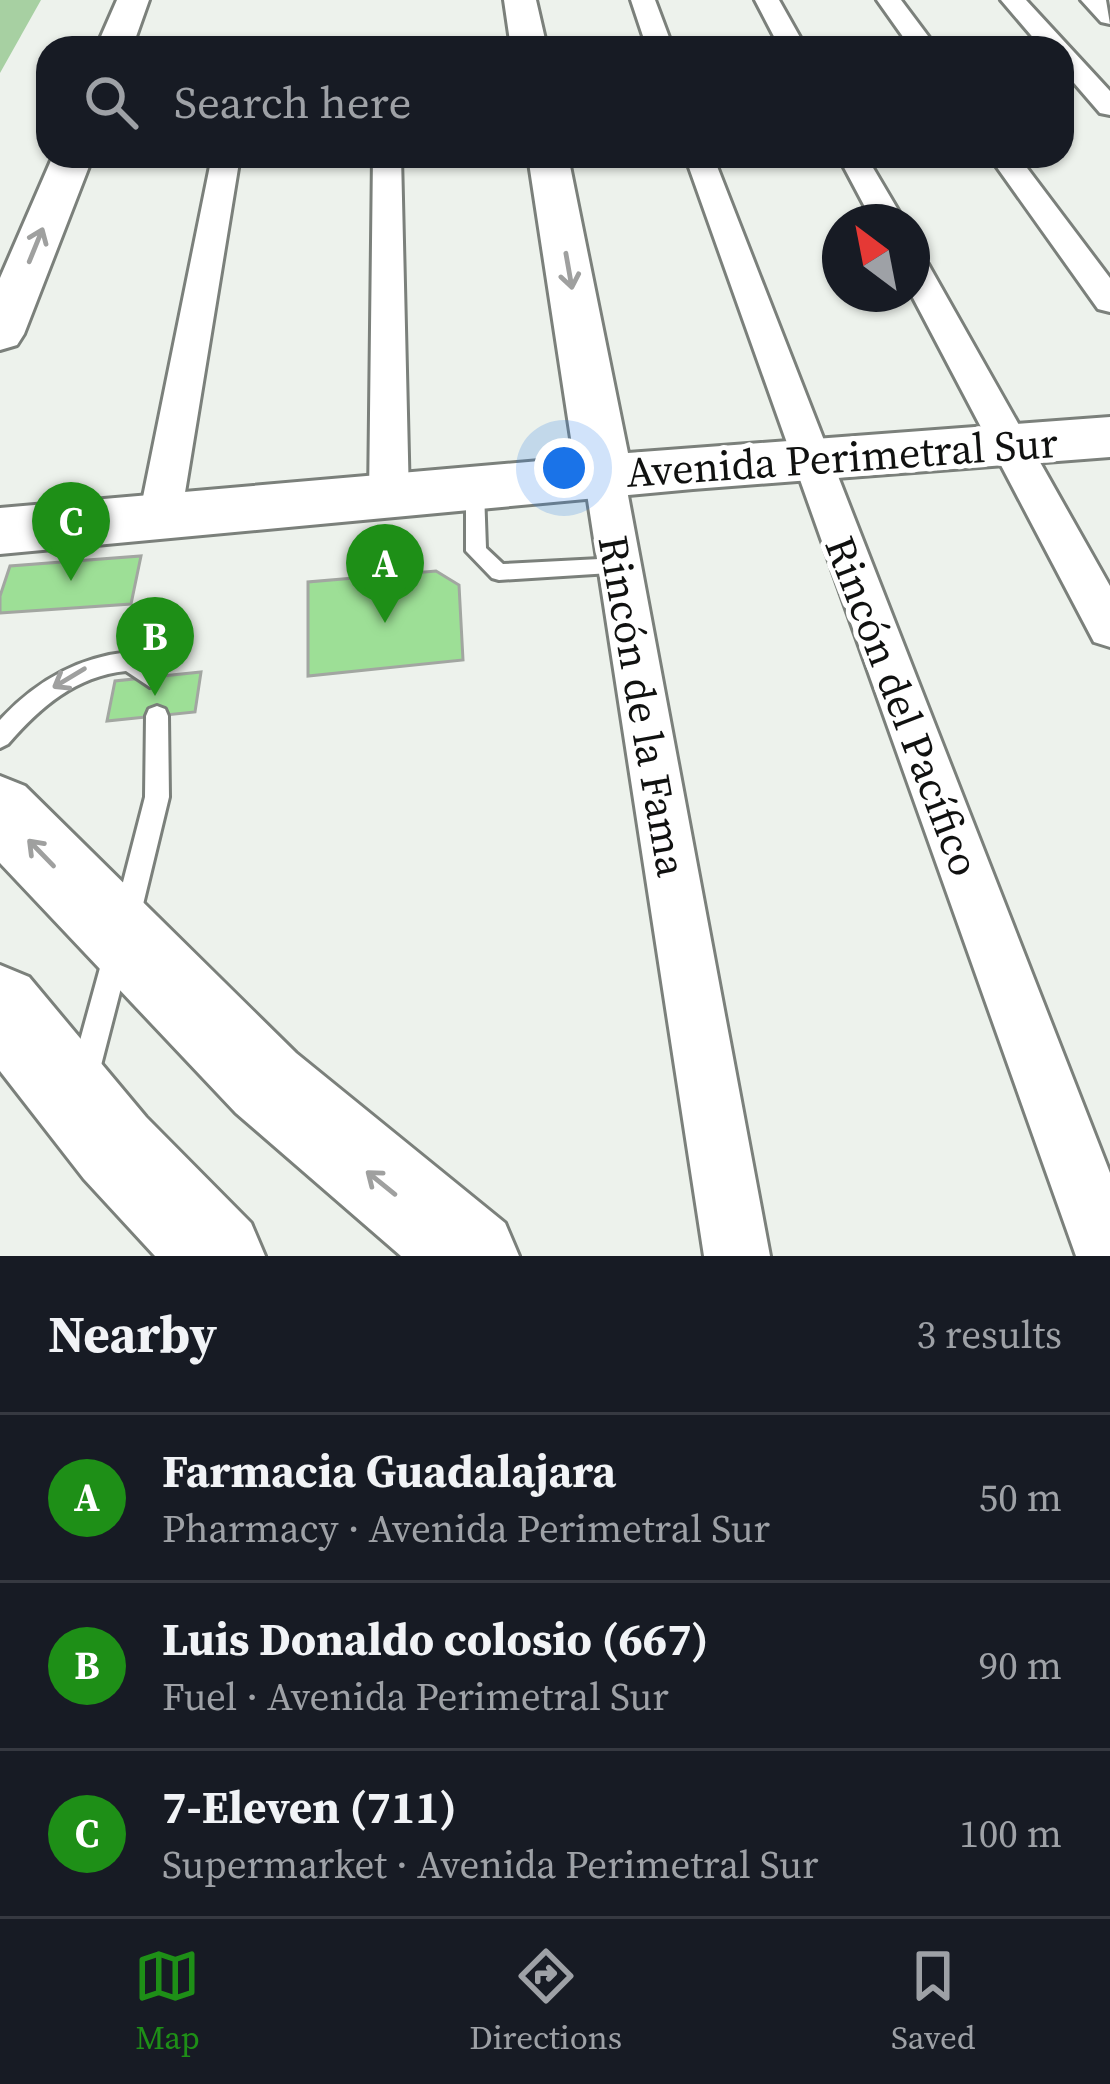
<!DOCTYPE html>
<html lang="en">
<head>
<meta charset="utf-8">
<style>
	body { margin:0; font-family:"Source Serif 4",serif; background:#20242c; color:#f1f3f6 }
	.compass { position:absolute; left:822px; top:204px; width:108px; height:108px; border-radius:50%; background:#171b24; box-shadow:0 3px 9px #0004; rotate:328deg }
	.you { position:absolute; left:564px; top:468px; width:42px; height:42px; margin:-30px; border:9px solid #fff; border-radius:50%; background:#1a73e8; box-shadow:0 0 0 18px #1a73e833 }
	.badge { display:grid; place-items:center; width:78px; height:78px; border-radius:50%; background:#1e8f17; color:#fff; font-size:39px; font-weight:700 }
	.pin { position:absolute; translate:-50% -99px; filter:drop-shadow(0 3px 6px #0008) }
	.pin::after { content:''; position:absolute; top:63px; width:42px; height:36px; background:inherit; clip-path:polygon(0 0,100% 0,50% 100%) }
	.list { margin:0; padding:0; list-style:none }
	h2 { display:flex; justify-content:space-between; align-items:center; height:156px; margin:0; padding:0 48px; font-size:51px }
	h2 small { font-size:39px; font-weight:400; color:#9ea1a6 }
	.list li { display:grid; grid-template-columns:78px 1fr auto; gap:36px; align-items:center; box-sizing:border-box; height:168px; padding:0 48px; border-top:3px solid #363941 }
	.list b { display:block; font-size:45px; white-space:nowrap }
	.list p { margin:0; font-size:39px; white-space:nowrap; color:#9ea1a6 }
	.list em { font-size:39px; font-style:normal; color:#9ea1a6 }
	.icon { flex:none; width:66px; height:66px; fill:none; stroke:currentColor; stroke-width:2; stroke-linecap:round; stroke-linejoin:round }
	.map { position:relative; flex:none; width:1110px; height:1256px; overflow:hidden }
	.search { position:absolute; background:#171b24; box-shadow:0 3px 9px #0004; left:36px; right:36px; top:36px; height:132px; display:flex; align-items:center; gap:30px; box-sizing:border-box; padding:0 42px; border-radius:36px; color:#9ea1a6; font-size:45px }
	.sheet { height:660px; background:#171b24 }
	nav { display:flex; justify-content:space-around; align-items:center; box-sizing:border-box; height:168px; border-top:3px solid #363941; background:#171b24; font-size:33px; color:#9ea1a6 }
	nav a { display:grid; justify-items:center; gap:6px }
	nav .on { color:#1e8f17 }
	.map>svg:first-child { display:block }
	.green { fill:#a7d0a2 }
	.building { fill:#9ddf96; stroke:#a2a6a1; stroke-width:3 }
	.lines { fill:none; stroke-linecap:round; stroke-linejoin:round }
	.lane-casing { stroke:#7b807b; stroke-width:6 }
	.street-casing { stroke:#7b807b; stroke-width:6 }
	.secondary-casing { stroke:#7b807b; stroke-width:6 }
	.lane { fill:#fff; fill-rule:evenodd }
	.street { fill:#fff; fill-rule:evenodd }
	.secondary { fill:#fff; fill-rule:evenodd }
	.oneway { stroke:#9fa09f }
	.labels { text-anchor:middle; dominant-baseline:central; stroke-width:10; stroke-linejoin:round; paint-order:stroke }
	.street-label { font-size:42px; fill:#101110; stroke:#fff }
</style>
</head>
<body>
<div class="map">
<svg width="1110" height="1256" viewBox="0 0 1110 1256">
	<rect width="100%" height="100%" fill="#edf2ec"/>
	<path class="green" d="M 0,0 L 41,0 L 0,73 Z"/>
	<path class="building" d="M 141,556 L 131,604 L 0,613 L 0,596 L 10,566 Z
		M 436,571 L 459,585 L 463,660 L 308,676 L 308,582 Z
		M 201,672 L 195,712 L 107,721 L 115,681 Z"/>
	<g class="lines">
		<defs>
			<path id="lane" d="M 475,484 L 484,491 L 486,548 L 503,564 L 619,558 L 626,560 L 629,566 L 626,572 L 499,580 L 492,578 L 466,551 L 466,491 Z
				M 130,652 L 158,670 L 161,677 L 158,684 L 150,687 L 126,671 C 76,676 40,707 8,744 L 0,748 L 0,720 C 35,682 77,657 130,652 Z
				M 157,706 L 165,709 L 168,716 L 169,797 L 139,921 L 135,930 L 126,934 L 117,930 L 113,921 L 145,797 L 146,716 L 149,709 Z
				M 116,944 L 125,948 L 129,957 L 98,1077 L 94,1087 L 84,1091 L 74,1087 L 70,1077 L 103,957 L 107,948 Z"/>
			<path id="street" d="M 631,0 L 655,0 L 673,48 L 647,48 Z
				M 755,0 L 779,0 L 806,48 L 780,48 Z
				M 877,0 L 901,0 L 937,48 L 911,48 Z
				M 1001,0 L 1026,0 L 1110,91 L 1110,115 L 1100,113 L 1062,69 L 1062,48 L 1042,48 Z
				M 1081,0 L 1106,0 L 1110,24 L 1101,22 Z
				M 212,156 L 240,156 L 181,517 L 175,528 L 160,533 L 145,528 L 139,517 Z
				M 373,156 L 401,156 L 409,499 L 403,510 L 389,515 L 375,510 L 369,499 Z
				M 685,156 L 713,156 L 1110,1173 L 1110,1256 L 1076,1256 Z
				M 838,156 L 866,156 L 905,222 L 873,222 Z
				M 989,156 L 1018,156 L 1110,278 L 1110,312 L 1098,309 Z
				M 912,254 L 928,264 L 1110,586 L 1110,647 L 1094,642 L 911,294 Z
				M 604,459 L 618,463 L 624,474 L 770,1256 L 704,1256 L 584,474 L 590,463 Z"/>
			<path id="secondary" d="M 117,0 L 149,0 L 132,48 L 96,48 Z
				M 504,0 L 536,0 L 547,48 L 511,48 Z
				M 53,156 L 93,156 L 24,334 L 17,345 L 0,350 L 0,278 Z
				M 528,156 L 568,156 L 628,453 L 1110,417 L 1110,457 L 693,489 L 0,554 L 0,508 L 574,458 Z
				M 0,776 L 25,786 L 296,1053 L 505,1223 L 519,1256 L 401,1256 L 236,1113 L 0,863 Z
				M 0,965 L 29,977 L 146,1117 L 251,1223 L 265,1256 L 155,1256 L 84,1179 L 0,1071 Z"/>
		</defs>
		<use href="#lane" class="lane-casing"/>
		<use href="#street" class="street-casing"/>
		<use href="#secondary" class="secondary-casing"/>
		<use href="#lane" class="lane"/>
		<use href="#street" class="street"/>
		<use href="#secondary" class="secondary"/>
	</g>
	<defs><path id="oneway-shaft" d="M-6 0H5M1.5-3L5.5 0L1.5 3" fill="none" stroke-width="1.6" stroke-linecap="round" stroke-linejoin="round" transform="scale(3)"/></defs>
	<g class="oneway">
		<use href="#oneway-shaft" transform="translate(36 245) rotate(-68)"/>
		<use href="#oneway-shaft" transform="translate(569 271) rotate(80)"/>
		<use href="#oneway-shaft" transform="translate(69 678) rotate(149)"/>
		<use href="#oneway-shaft" transform="translate(41 853) rotate(-134)"/>
		<use href="#oneway-shaft" transform="translate(381 1183) rotate(-141)"/>
	</g>
	<g class="labels">
		<g class="street-label">
			<text transform="translate(842 457) rotate(-4)">Avenida Perimetral Sur</text>
			<text transform="translate(643 706) rotate(80)">Rincón de la Fama</text>
			<text transform="translate(903 706) rotate(69)">Rincón del Pacífico</text>
		</g>
	</g>
</svg>
<svg class="compass" viewBox="-18 -18 36 36"><path d="M0-13l5 13h-10z" fill="#e53935"/><path d="M0 13l5-13h-10z" fill="#9ea1a6"/></svg>
<div class="you"></div>
<div class="pin badge" style="left:385px;top:623px">A</div>
<div class="pin badge" style="left:155px;top:696px">B</div>
<div class="pin badge" style="left:71px;top:581px">C</div>
<div class="search"><svg class="icon" aria-label="search" viewBox="0 0 24 24"><circle cx="10" cy="10" r="6"/><path d="M15 15l6 6"/></svg>Search here</div>
</div>
<section class="sheet">
<h2>Nearby<small>3 results</small></h2>
<ul class="list">
<li><span class="badge">A</span><div><b>Farmacia Guadalajara</b><p>Pharmacy · Avenida Perimetral Sur</p></div><em>50 m</em></li>
<li><span class="badge">B</span><div><b>Luis Donaldo colosio (667)</b><p>Fuel · Avenida Perimetral Sur</p></div><em>90 m</em></li>
<li><span class="badge">C</span><div><b>7-Eleven (711)</b><p>Supermarket · Avenida Perimetral Sur</p></div><em>100 m</em></li>
</ul>
</section>
<nav>
<a class="on"><svg class="icon" aria-label="map" viewBox="0 0 24 24"><path d="M3 6l6-2 6 2 6-2v14l-6 2-6-2-6 2zM9 4v14M15 6v14"/></svg>Map</a>
<a><svg class="icon" aria-label="directions" viewBox="0 0 24 24"><path d="M12 3l9 9-9 9-9-9zM9 14v-3h6M13 9l2 2-2 2"/></svg>Directions</a>
<a><svg class="icon" aria-label="saved" viewBox="0 0 24 24"><path d="M7 4h10v16l-5-4-5 4z"/></svg>Saved</a>
</nav>
</body>
</html>
